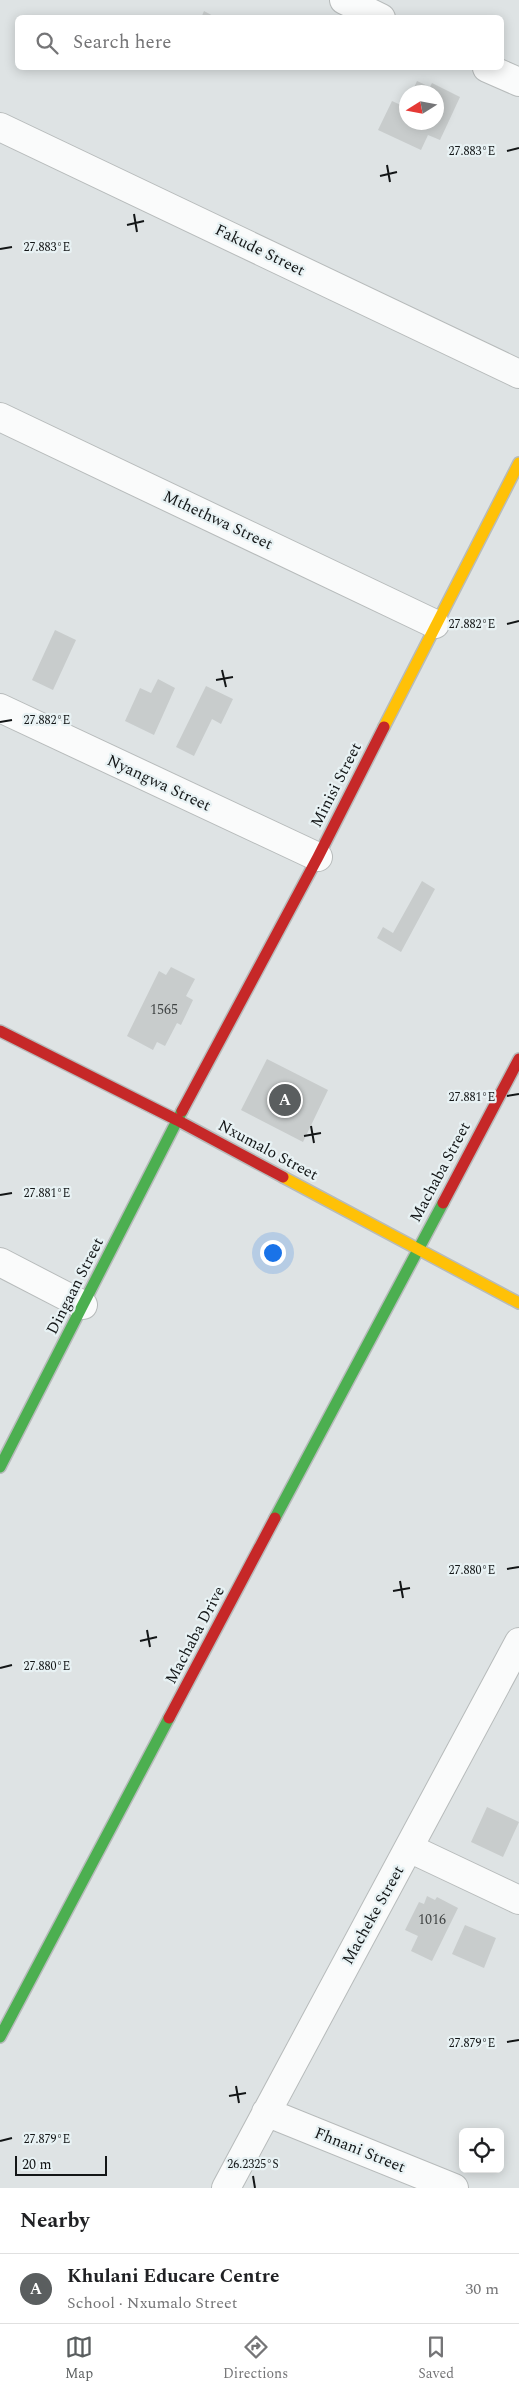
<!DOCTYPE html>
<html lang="en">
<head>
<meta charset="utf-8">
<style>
	body { margin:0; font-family:Spectral,serif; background:#f2f2f2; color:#202124 }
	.controls { position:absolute; right:15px; bottom:15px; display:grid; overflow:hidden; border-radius:8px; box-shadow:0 2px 12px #0003 }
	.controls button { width:45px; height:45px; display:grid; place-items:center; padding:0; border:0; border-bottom:1px solid #e0e0e0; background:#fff; color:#202124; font:25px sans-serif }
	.compass { position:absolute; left:399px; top:85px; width:45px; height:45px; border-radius:50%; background:#fff; box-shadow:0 2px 12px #0003; rotate:259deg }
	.scale { position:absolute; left:15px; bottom:12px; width:92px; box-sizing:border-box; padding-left:5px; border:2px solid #131617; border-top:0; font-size:14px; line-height:18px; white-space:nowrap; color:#131617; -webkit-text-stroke:4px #e8f2f4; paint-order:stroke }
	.you { position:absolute; left:272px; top:1252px; width:18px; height:18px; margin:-12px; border:4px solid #fff; border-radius:50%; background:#1a73e8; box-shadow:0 0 0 8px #1a73e833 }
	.badge { display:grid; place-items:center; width:32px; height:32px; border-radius:50%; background:#5a5e5f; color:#fff; font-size:16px; font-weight:700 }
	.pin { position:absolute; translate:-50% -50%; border:2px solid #fff; box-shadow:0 1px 5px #0006 }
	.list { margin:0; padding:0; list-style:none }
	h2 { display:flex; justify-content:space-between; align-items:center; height:65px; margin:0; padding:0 20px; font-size:21px }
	h2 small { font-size:16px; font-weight:400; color:#757577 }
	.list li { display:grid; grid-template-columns:32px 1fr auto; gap:15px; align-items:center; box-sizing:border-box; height:70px; padding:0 20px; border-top:1px solid #e0e0e0 }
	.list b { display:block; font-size:19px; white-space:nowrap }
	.list p { margin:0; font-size:16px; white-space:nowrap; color:#757577 }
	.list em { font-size:16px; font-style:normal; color:#757577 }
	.icon { flex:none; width:28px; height:28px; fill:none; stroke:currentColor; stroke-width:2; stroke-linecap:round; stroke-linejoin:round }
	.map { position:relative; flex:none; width:519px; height:2188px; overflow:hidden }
	.search { position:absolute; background:#fff; box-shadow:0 2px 12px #0003; left:15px; right:15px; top:15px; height:55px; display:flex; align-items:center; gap:12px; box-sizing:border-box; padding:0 18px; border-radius:8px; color:#757577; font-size:19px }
	.sheet { height:135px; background:#fff }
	nav { display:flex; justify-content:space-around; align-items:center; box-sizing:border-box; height:70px; border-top:1px solid #e0e0e0; background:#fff; font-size:14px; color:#757577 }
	nav a { display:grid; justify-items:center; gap:2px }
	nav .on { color:#5a5e5f }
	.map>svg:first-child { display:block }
	.building { fill:#c8cccc }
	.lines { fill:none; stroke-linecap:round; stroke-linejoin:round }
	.street-casing { stroke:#b7bbbb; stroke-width:30 }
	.fast-casing { stroke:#b7bbbb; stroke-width:14 }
	.slow-casing { stroke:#b7bbbb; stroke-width:14 }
	.jam-casing { stroke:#b7bbbb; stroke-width:14 }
	.street { stroke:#fafbfb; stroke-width:28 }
	.fast { stroke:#4caf50; stroke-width:11 }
	.slow { stroke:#ffc107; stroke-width:11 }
	.jam { stroke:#c62828; stroke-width:11 }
	.ticks { fill:none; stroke:#131617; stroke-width:2 }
	.labels { text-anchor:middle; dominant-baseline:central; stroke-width:4.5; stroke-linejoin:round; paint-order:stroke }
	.number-label { font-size:14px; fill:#404444 }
	.street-label { font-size:16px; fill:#131617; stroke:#e8f2f4 }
	.ticks-label { font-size:12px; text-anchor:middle; fill:#131617; stroke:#e8f2f4; stroke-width:4.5; stroke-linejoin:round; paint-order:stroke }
</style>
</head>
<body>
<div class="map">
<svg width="519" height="2188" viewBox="0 0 519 2188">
	<rect width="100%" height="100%" fill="#dee3e4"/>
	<path class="building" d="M 204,11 L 217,18 L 201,18 Z
		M 417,81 L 430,87 L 432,83 L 460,97 L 440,140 L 428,135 L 421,150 L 378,130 L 392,101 L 405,107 L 406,103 L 406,122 L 436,122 L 436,92 L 412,92 Z
		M 55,630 L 76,640 L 53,690 L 32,680 Z
		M 158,679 L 175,688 L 154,735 L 125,721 L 140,688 L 151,693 Z
		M 206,686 L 233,699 L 221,724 L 212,719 L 194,756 L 176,747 Z
		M 422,881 L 435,889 L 401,952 L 377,938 L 383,927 L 393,933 Z
		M 171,967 L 195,979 L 186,996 L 193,1000 L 181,1025 L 177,1023 L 165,1046 L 157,1042 L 153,1050 L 127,1036 L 159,971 L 166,975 Z
		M 267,1059 L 328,1090 L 303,1142 L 241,1110 Z
		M 487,1807 L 519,1822 L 503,1857 L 471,1842 Z
		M 427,1896 L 435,1900 L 437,1897 L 458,1908 L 432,1961 L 411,1951 L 418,1936 L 405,1930 L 419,1902 L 424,1904 Z
		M 465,1925 L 496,1938 L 484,1968 L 452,1954 Z"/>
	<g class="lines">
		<defs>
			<path id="street" d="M 344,0 L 381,18
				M 487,68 L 519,82
				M 0,127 L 519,374
				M 0,417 L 435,624
				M 0,708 L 318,857
				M 0,1262 L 83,1305
				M 409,1848 L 519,1900
				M 266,2112 L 454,2188
				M 226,2188 L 519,1642"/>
			<path id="fast" d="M 0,1467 L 182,1111
				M 275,1518 L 443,1203
				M 0,2037 L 169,1718"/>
			<path id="slow" d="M 384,727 L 519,463
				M 283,1177 L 519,1303"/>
			<path id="jam" d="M 0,1031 L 177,1120 L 283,1177
				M 182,1111 L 318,857 L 384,727
				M 443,1203 L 519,1059
				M 169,1718 L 275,1518"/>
		</defs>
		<use href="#street" class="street-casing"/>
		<use href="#fast" class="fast-casing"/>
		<use href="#slow" class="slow-casing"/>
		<use href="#jam" class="jam-casing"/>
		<use href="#street" class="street"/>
		<use href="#fast" class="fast"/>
		<use href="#slow" class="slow"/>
		<use href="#jam" class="jam"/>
	</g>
	<path class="ticks" d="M 507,151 L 519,148M 387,165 L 390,182M 380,176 L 397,172M 134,214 L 137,232M 127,225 L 144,221M 0,249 L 12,247M 507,624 L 519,621M 222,670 L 226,687M 216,680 L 233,677M 0,722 L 12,720M 507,1096 L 519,1094M 311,1126 L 314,1143M 304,1136 L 321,1133M 0,1195 L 12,1193M 507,1569 L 519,1567M 400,1581 L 403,1598M 393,1591 L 410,1588M 147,1630 L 150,1647M 140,1641 L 157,1637M 0,1668 L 12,1665M 507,2042 L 519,2040M 236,2086 L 239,2103M 229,2096 L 246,2093M 0,2141 L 12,2138M 253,2176 L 255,2188"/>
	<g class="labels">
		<g class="number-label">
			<text x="164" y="1009">1565</text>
			<text x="432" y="1919">1016</text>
		</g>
		<g class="street-label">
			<text transform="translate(260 250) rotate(26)">Fakude Street</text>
			<text transform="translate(218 520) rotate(25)">Mthethwa Street</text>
			<text transform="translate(159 783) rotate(25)">Nyangwa Street</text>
			<text transform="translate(336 785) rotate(-63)">Minisi Street</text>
			<text transform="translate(268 1150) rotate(28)">Nxumalo Street</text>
			<text transform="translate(440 1172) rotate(-62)">Machaba Street</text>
			<text transform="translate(75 1286) rotate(-63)">Dingaan Street</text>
			<text transform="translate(195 1635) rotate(-62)">Machaba Drive</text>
			<text transform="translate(373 1915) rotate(-61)">Macheke Street</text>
			<text transform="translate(360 2150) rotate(22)">Fhnani Street</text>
		</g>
	</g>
	<g class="ticks-label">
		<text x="472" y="155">27.883°E</text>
		<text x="47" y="251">27.883°E</text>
		<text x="472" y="628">27.882°E</text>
		<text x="47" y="724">27.882°E</text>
		<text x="472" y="1101">27.881°E</text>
		<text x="47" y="1197">27.881°E</text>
		<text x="472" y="1574">27.880°E</text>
		<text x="47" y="1670">27.880°E</text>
		<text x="472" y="2047">27.879°E</text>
		<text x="47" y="2143">27.879°E</text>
		<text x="253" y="2168">26.2325°S</text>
	</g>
</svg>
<div class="controls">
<button><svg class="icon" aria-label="locate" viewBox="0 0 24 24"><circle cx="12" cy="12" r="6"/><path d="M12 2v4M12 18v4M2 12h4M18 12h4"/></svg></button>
</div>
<svg class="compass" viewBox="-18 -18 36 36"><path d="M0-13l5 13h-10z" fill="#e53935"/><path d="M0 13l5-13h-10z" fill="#757577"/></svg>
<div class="scale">20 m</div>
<div class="you"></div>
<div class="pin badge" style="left:285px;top:1100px">A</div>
<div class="search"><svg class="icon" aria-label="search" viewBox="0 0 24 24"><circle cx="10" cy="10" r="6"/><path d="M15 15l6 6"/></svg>Search here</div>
</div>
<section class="sheet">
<h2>Nearby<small></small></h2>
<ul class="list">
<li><span class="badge">A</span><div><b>Khulani Educare Centre</b><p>School · Nxumalo Street</p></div><em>30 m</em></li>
</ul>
</section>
<nav>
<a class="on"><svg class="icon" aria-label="map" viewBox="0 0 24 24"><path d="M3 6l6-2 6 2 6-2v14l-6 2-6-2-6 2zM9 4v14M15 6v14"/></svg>Map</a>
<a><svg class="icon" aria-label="directions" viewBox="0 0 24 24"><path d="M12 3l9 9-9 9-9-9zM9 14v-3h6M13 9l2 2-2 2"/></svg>Directions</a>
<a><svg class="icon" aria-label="saved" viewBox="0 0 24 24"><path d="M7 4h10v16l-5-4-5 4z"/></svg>Saved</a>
</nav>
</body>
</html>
